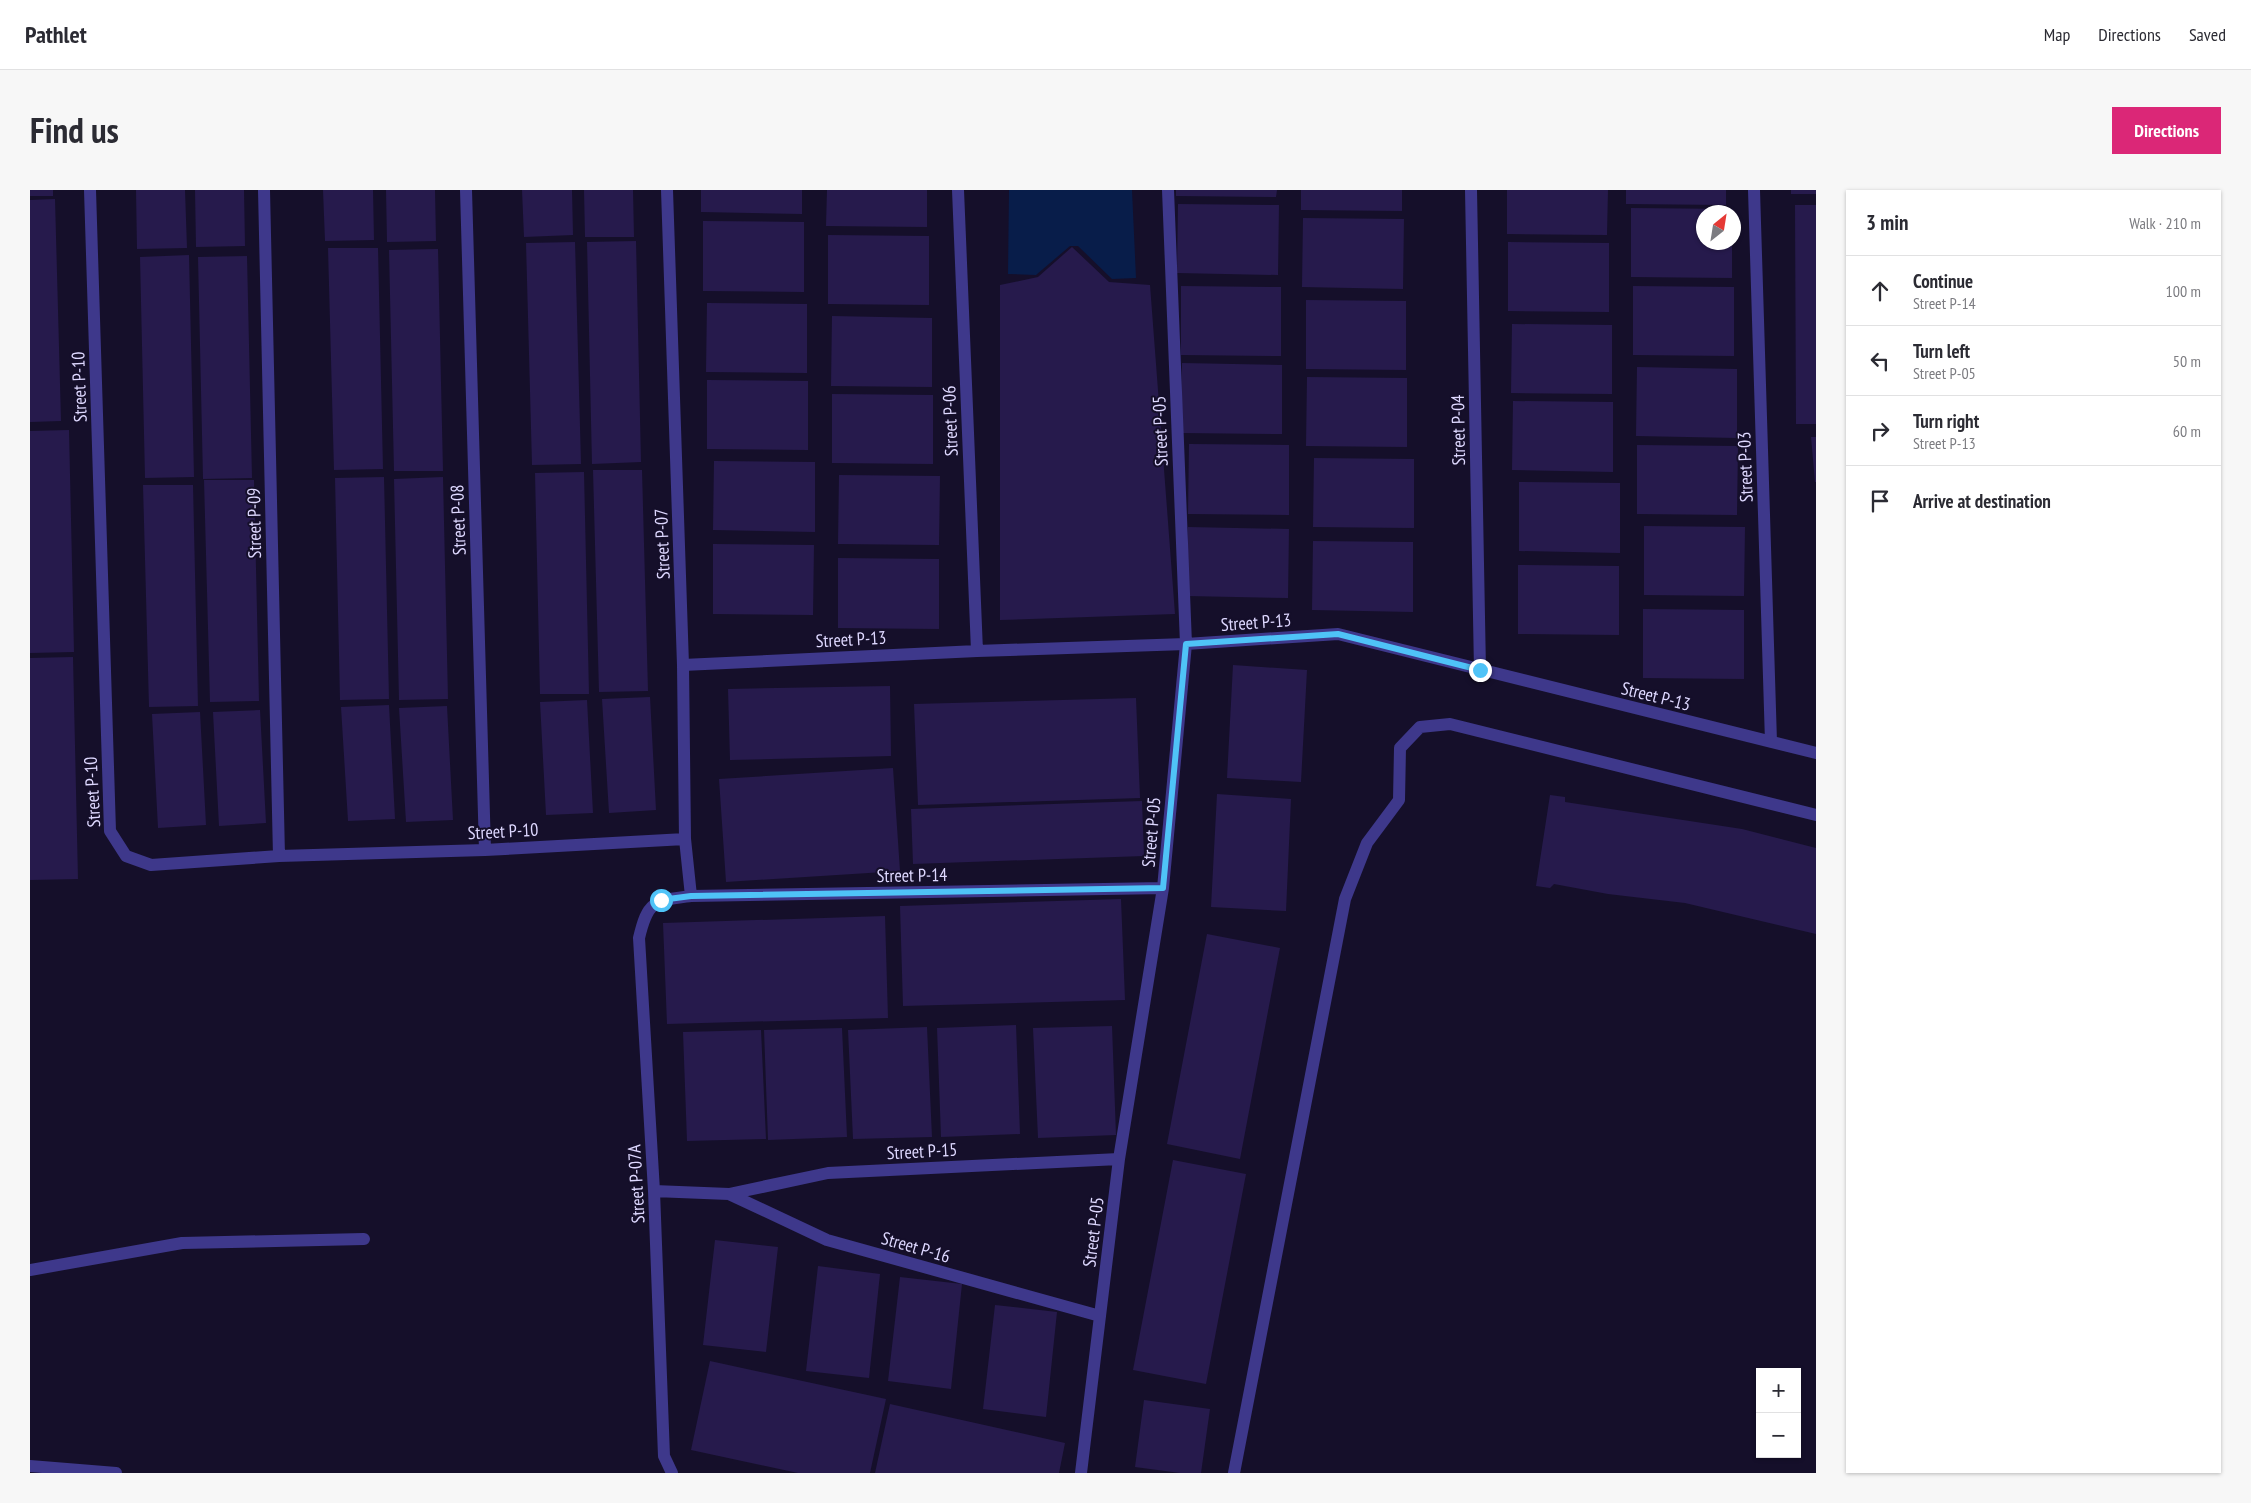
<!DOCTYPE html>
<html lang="en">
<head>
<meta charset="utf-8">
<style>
	body { margin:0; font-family:"PT Sans Narrow",sans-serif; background:#f7f7f7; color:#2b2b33 }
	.controls { position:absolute; right:15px; bottom:15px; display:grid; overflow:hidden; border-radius:0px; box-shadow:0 1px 4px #0004 }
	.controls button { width:45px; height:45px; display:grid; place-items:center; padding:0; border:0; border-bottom:1px solid #e1e1e2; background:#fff; color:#2b2b33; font:25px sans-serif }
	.compass { position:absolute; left:1666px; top:15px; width:45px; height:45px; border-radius:50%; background:#fff; box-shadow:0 1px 4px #0004; rotate:30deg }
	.stop { position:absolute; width:15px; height:15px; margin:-11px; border:4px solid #4fc3f7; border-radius:50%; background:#fff }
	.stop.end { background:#4fc3f7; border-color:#fff; box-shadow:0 1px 5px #0008 }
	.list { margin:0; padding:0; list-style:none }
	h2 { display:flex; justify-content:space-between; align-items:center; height:65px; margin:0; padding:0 20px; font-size:21px }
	h2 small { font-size:16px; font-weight:400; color:#7c7c81 }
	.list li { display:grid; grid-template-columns:32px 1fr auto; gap:15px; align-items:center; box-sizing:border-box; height:70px; padding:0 20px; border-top:1px solid #e1e1e2 }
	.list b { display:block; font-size:19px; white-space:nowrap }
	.list p { margin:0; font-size:16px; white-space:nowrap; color:#7c7c81 }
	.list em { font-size:16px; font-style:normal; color:#7c7c81 }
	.icon { flex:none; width:28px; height:28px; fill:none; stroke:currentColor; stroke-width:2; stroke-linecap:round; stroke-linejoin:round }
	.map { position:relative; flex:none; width:1786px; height:1283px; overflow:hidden; border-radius:0px }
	header { display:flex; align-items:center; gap:30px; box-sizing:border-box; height:70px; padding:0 25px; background:#fff; border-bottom:1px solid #e1e1e2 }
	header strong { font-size:24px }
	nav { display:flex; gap:28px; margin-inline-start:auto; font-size:18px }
	.intro { display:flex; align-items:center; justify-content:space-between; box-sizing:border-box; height:120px; padding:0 30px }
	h1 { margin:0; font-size:35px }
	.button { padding:12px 22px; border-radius:0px; background:#db2777; color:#fff; font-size:18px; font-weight:700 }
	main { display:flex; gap:30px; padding:0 30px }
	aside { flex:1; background:#fff; border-radius:0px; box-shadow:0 1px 4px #0004 }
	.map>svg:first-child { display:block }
	.water { fill:#081d4a }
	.building { fill:#261a4c }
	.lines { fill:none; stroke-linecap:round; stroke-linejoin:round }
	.minor { stroke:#3e388b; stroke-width:12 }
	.route { stroke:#4fc3f7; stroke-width:6 }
	.labels { text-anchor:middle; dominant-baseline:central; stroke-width:4; stroke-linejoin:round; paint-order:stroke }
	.street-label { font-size:18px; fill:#ded8ff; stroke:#150f2a }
</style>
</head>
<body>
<header>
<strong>Pathlet</strong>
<nav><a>Map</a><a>Directions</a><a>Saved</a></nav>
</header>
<div class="intro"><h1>Find us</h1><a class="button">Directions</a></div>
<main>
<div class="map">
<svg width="1786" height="1283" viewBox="0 0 1786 1283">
	<rect width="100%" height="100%" fill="#150f2a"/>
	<path class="water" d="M 979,0 L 1102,0 L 1106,88 L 1082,89 L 1048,56 L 1040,56 L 1006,85 L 978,84 Z"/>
	<path class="building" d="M 0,0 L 23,0 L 23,6 L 0,6 Z
		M 106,0 L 155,0 L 157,58 L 107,59 Z
		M 165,0 L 214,0 L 215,56 L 166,57 Z
		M 293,0 L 343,0 L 344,50 L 295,51 Z
		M 356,0 L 405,0 L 406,51 L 357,52 Z
		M 492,0 L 542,0 L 543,45 L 494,47 Z
		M 554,0 L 603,0 L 604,47 L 555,47 Z
		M 671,0 L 772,0 L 772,24 L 671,22 Z
		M 797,0 L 897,0 L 897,37 L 796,36 Z
		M 1146,0 L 1247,0 L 1246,7 L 1146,6 Z
		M 1271,0 L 1372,0 L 1372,21 L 1271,20 Z
		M 1477,0 L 1578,0 L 1577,45 L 1477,44 Z
		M 1596,0 L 1696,0 L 1696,15 L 1596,14 Z
		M 1761,0 L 1786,0 L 1786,4 L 1761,4 Z
		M 25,9 L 31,231 L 0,232 L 0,10 Z
		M 1148,14 L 1249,15 L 1248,85 L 1147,83 Z
		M 1765,15 L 1786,15 L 1786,234 L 1766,234 Z
		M 1601,18 L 1703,19 L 1702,22 L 1674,22 L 1674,52 L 1702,52 L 1702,88 L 1601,87 Z
		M 1273,28 L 1374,29 L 1373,99 L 1272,97 Z
		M 673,31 L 774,32 L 774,102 L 673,101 Z
		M 798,45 L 899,46 L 899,115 L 798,114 Z
		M 606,51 L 611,272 L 562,274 L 557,52 Z
		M 545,52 L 551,274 L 502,275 L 496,53 Z
		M 1478,52 L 1579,53 L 1579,122 L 1478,121 Z
		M 1042,57 L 1079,92 L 1120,95 L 1145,424 L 970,430 L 970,95 L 1008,87 Z
		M 298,58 L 348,58 L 353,279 L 304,280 Z
		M 408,59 L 413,281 L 364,281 L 359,60 Z
		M 159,65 L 164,287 L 115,288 L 110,67 Z
		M 217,66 L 222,288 L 173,289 L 168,67 Z
		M 1151,96 L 1251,97 L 1251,166 L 1151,165 Z
		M 1603,96 L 1704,97 L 1704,166 L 1603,165 Z
		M 1276,110 L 1376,111 L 1376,180 L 1276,179 Z
		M 677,113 L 777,114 L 777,183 L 676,182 Z
		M 802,126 L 902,128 L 902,197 L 801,196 Z
		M 1482,134 L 1582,135 L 1582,204 L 1481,203 Z
		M 1152,173 L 1252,175 L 1252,244 L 1151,243 Z
		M 1607,177 L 1707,179 L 1707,248 L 1606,246 Z
		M 1277,187 L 1377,188 L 1377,257 L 1276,256 Z
		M 677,190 L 778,191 L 778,260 L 677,259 Z
		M 802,204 L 903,205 L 903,274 L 802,273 Z
		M 1483,211 L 1583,212 L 1583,282 L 1482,280 Z
		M 39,240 L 44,462 L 0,463 L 0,241 Z
		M 1781,247 L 1786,247 L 1786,292 L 1785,292 Z
		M 1159,254 L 1259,255 L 1259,325 L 1158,324 Z
		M 1607,255 L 1708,256 L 1707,325 L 1607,324 Z
		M 1284,268 L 1384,269 L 1384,338 L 1283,337 Z
		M 684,271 L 785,272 L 785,342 L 683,340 Z
		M 563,280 L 612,280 L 618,501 L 569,502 Z
		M 554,282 L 559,504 L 510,504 L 505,283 Z
		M 809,285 L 910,286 L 909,355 L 808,354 Z
		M 354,287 L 359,509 L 310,510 L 305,288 Z
		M 413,287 L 418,509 L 369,510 L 364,289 Z
		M 174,290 L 224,290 L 229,511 L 180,512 Z
		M 1489,292 L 1590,293 L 1590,363 L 1489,361 Z
		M 113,295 L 163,295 L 168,516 L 119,517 Z
		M 1614,336 L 1715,337 L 1714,406 L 1614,405 Z
		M 1158,337 L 1259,339 L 1258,408 L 1157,406 Z
		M 1283,351 L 1383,352 L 1383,422 L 1282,420 Z
		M 683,354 L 784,355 L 783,425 L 683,424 Z
		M 808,368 L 909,369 L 909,439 L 808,438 Z
		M 1488,375 L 1589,376 L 1589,445 L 1488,444 Z
		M 1613,419 L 1714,420 L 1714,489 L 1613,488 Z
		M 43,467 L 48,689 L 0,690 L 0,468 Z
		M 1203,475 L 1277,480 L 1271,592 L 1197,588 Z
		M 860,496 L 861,566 L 700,570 L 698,499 Z
		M 620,507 L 626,620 L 579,623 L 572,509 Z
		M 1106,508 L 1110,608 L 888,615 L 884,514 Z
		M 557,510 L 563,623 L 516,625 L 510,512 Z
		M 359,515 L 365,629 L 318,631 L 311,517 Z
		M 417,516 L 423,630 L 376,632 L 369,518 Z
		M 230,520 L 236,633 L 189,636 L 183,522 Z
		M 170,522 L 176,635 L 128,638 L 122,524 Z
		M 863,578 L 870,681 L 696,692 L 689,589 Z
		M 1187,604 L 1261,609 L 1256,721 L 1181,717 Z
		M 1520,605 L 1535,607 L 1535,612 L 1712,639 L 1786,658 L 1786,744 L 1655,713 L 1578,704 L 1524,694 L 1520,698 L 1506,696 Z
		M 1112,611 L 1114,666 L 883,674 L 881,619 Z
		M 1091,709 L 1095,810 L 873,816 L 870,716 Z
		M 855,726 L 858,828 L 637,834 L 633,733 Z
		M 1177,744 L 1250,758 L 1210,969 L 1137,954 Z
		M 986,835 L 990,944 L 911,947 L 907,838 Z
		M 1082,836 L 1086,945 L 1008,948 L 1003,838 Z
		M 897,837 L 902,947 L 823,949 L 818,840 Z
		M 812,838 L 817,947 L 738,950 L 734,840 Z
		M 731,840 L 736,949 L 657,951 L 653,842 Z
		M 1143,970 L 1216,984 L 1176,1194 L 1103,1180 Z
		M 685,1050 L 748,1057 L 736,1162 L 673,1155 Z
		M 788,1076 L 850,1084 L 839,1188 L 776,1181 Z
		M 870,1087 L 932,1094 L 921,1199 L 858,1191 Z
		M 965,1115 L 1027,1122 L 1016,1227 L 953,1219 Z
		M 680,1171 L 856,1209 L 840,1283 L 768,1283 L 661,1260 Z
		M 1114,1210 L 1180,1219 L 1171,1283 L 1150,1283 L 1105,1277 Z
		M 860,1214 L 1035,1253 L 1029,1283 L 845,1283 Z"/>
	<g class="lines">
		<path class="minor" d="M 60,0 L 80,641 L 96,666 L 121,675 L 249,666 L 455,660 L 655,649
			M 234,0 L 249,666
			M 436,0 L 455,660
			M 637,0 L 653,475 L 655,649 L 661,706
			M 928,0 L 947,461
			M 1441,0 L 1450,480
			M 1724,0 L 1741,552
			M 653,475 L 947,461 L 1156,454 L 1308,444 L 1786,563
			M 624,1001 L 699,1004 L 798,983 L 1089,969
			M 699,1004 L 797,1050 L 1070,1126
			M 0,1080 L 152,1053 L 334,1049
			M 0,1276 L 86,1283
			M 642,1283 L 634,1266 L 624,1001 L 609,748 C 618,710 624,711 661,706 L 1133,698
			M 1051,1283 L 1089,969 L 1133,698 L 1156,454 L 1138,0
			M 1204,1283 L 1315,709 L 1337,653 L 1369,610 L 1370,558 L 1390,537 L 1420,534 L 1786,625"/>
	</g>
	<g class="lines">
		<path class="route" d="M 631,710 L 661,706 L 1133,698 L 1156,454 L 1308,444 L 1450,480"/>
	</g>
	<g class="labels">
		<g class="street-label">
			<text transform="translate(49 197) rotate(-92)">Street P-10</text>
			<text transform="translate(920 231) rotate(-92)">Street P-06</text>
			<text transform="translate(1428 240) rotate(-91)">Street P-04</text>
			<text transform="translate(1130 241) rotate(-92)">Street P-05</text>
			<text transform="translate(1715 277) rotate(-92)">Street P-03</text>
			<text transform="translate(428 330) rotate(-92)">Street P-08</text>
			<text transform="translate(224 333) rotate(-91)">Street P-09</text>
			<text transform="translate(632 354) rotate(-92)">Street P-07</text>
			<text transform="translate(1226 432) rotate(-4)">Street P-13</text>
			<text transform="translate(821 449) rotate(-3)">Street P-13</text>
			<text transform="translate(1626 506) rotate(14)">Street P-13</text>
			<text transform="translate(62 602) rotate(-93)">Street P-10</text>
			<text transform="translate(473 641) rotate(-3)">Street P-10</text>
			<text transform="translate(1121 642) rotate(-85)">Street P-05</text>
			<text transform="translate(882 685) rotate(-1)">Street P-14</text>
			<text transform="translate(892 961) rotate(-3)">Street P-15</text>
			<text transform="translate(606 994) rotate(-93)">Street P-07A</text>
			<text transform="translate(1063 1042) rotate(-83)">Street P-05</text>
			<text transform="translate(886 1057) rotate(16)">Street P-16</text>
		</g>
	</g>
</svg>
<div class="controls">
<button>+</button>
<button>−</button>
</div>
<svg class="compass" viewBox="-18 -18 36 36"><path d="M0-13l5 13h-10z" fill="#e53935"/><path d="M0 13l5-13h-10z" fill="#7c7c81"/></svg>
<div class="stop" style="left:631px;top:710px"></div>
<div class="stop end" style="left:1450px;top:480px"></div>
</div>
<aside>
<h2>3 min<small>Walk · 210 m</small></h2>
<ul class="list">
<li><svg class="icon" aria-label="ahead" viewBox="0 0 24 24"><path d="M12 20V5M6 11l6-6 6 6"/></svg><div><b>Continue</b><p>Street P-14</p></div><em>100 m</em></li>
<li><svg class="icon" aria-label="left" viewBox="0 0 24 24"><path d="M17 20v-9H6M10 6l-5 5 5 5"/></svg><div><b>Turn left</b><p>Street P-05</p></div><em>50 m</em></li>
<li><svg class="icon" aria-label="right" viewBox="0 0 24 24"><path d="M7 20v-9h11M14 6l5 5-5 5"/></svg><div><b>Turn right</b><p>Street P-13</p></div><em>60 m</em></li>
<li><svg class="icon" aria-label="arrive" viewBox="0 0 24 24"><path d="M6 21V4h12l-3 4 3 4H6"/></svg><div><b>Arrive at destination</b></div></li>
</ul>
</aside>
</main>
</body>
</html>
